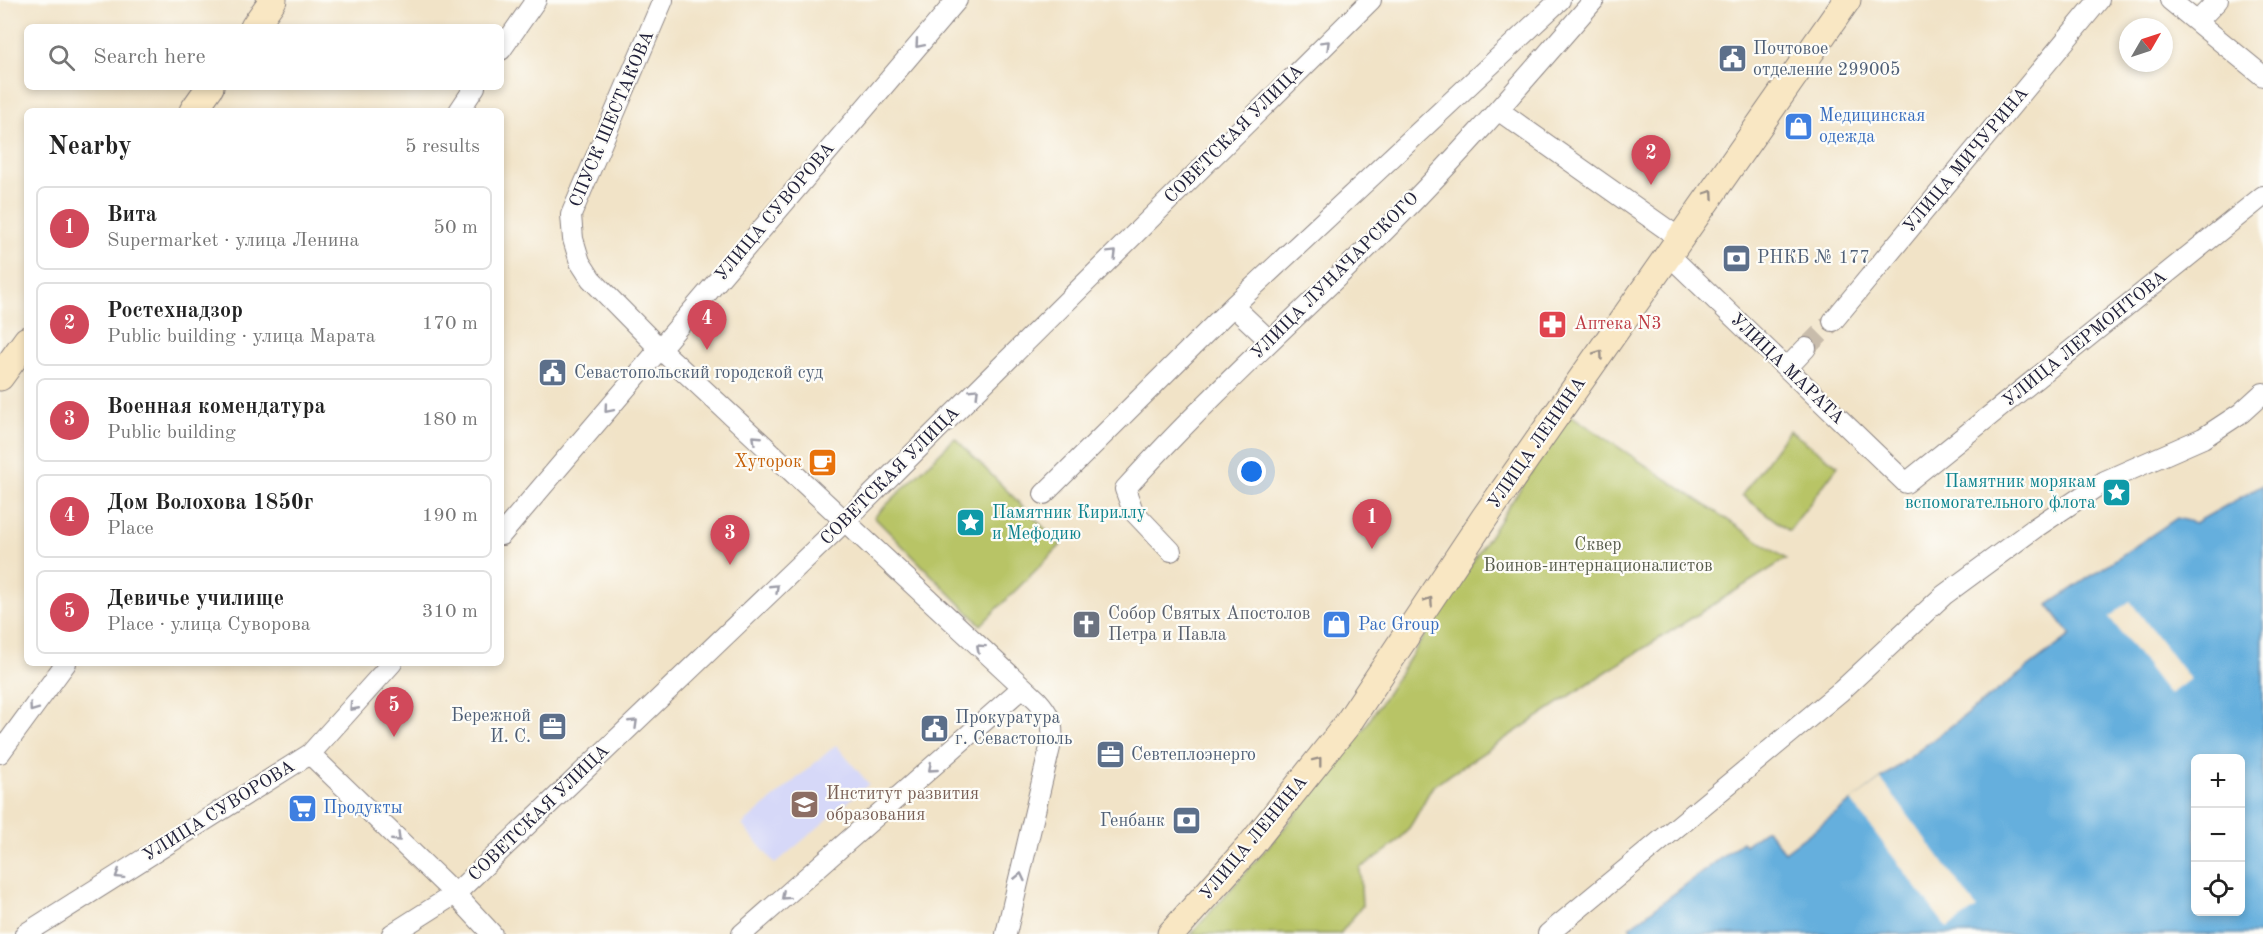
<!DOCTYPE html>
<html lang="en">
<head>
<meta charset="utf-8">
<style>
	body { margin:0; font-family:"Old Standard TT",serif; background:#f6f6f6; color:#222 }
	.controls { position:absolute; right:18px; bottom:18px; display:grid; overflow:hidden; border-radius:9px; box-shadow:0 3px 9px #0003 }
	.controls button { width:54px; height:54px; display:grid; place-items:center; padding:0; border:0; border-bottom:2px solid #e0e0e0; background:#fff; color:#222; font:30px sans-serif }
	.compass { position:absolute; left:2119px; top:18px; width:54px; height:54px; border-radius:50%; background:#fff; box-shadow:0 3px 9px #0003; rotate:51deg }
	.you { position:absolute; left:1252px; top:472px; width:21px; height:21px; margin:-15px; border:4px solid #fff; border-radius:50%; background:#1a73e8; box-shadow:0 0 0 9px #1a73e833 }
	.badge { display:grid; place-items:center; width:39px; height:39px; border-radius:50%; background:#d1495b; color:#fff; font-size:20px; font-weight:700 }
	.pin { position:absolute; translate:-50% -50px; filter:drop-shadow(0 2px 3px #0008) }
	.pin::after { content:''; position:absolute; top:32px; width:21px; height:18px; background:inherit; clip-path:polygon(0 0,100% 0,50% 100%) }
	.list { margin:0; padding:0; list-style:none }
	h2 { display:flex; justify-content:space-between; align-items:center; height:78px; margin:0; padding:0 24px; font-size:26px }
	h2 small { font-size:20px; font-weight:400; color:#767676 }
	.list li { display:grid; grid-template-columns:39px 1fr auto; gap:18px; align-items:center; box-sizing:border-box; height:84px; margin:0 12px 12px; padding:0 12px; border:2px solid #e0e0e0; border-radius:9px }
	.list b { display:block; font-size:22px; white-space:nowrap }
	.list p { margin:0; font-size:20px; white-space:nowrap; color:#767676 }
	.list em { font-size:20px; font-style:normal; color:#767676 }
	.icon { flex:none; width:33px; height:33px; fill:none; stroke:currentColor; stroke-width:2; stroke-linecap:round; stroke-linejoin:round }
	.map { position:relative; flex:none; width:2263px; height:934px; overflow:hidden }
	.search { position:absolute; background:#fff; box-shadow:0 3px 9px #0003; left:24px; top:24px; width:480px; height:66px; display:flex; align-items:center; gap:15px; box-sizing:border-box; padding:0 21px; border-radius:9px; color:#767676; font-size:22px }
	.panel { position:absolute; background:#fff; box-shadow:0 3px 9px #0003; left:24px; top:108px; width:480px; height:558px; border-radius:9px }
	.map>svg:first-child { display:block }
	.built { fill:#d6d8f8 }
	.green { fill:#b8c466; stroke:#6d7350; stroke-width:1.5 }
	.water { fill:#65afdd; stroke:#44688c; stroke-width:1.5; fill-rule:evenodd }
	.pier { fill:#f1e3c7 }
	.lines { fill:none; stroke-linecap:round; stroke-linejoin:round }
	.minor-tunnel { stroke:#c8bcab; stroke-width:20; stroke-dasharray:20 10; stroke-linecap:butt }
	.minor-casing { stroke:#8a8281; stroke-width:22 }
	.secondary-casing { stroke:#8a8281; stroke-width:29 }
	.minor { stroke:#fff; stroke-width:20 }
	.secondary { stroke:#f9e7c3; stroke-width:27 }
	.oneway { stroke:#9c9ca7 }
	.oneway2 { stroke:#988e86 }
	.labels { text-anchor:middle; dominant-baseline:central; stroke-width:4.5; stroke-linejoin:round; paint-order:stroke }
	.service-label { font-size:18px; fill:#4e5e75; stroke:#fdfcf7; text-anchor:start }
	.shop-label { font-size:18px; fill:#366cbe; stroke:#fdfcf7; text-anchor:start }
	.street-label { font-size:18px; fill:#22223b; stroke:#fdfcf7 }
	.health-label { font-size:18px; fill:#be3a42; stroke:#fdfcf7; text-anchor:start }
	.food-label { font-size:18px; fill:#c56008; stroke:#fdfcf7; text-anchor:end }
	.culture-label { font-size:18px; fill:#0d838f; stroke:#fdfcf7; text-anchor:end }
	.park-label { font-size:18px; fill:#565b4a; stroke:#fdfcf7 }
	.worship-label { font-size:18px; fill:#5b616d; stroke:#fdfcf7; text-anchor:start }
	.education-label { font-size:18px; fill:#785e54; stroke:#fdfcf7; text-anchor:start }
</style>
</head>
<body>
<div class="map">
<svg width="2263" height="934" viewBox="0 0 2263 934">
	<rect width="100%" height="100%" fill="#fdfcf7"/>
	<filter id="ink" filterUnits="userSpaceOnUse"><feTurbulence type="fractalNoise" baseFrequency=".0167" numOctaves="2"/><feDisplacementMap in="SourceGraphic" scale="12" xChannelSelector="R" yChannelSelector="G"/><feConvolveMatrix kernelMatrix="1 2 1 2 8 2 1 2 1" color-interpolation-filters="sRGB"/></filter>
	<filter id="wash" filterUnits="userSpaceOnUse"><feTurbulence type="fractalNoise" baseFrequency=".008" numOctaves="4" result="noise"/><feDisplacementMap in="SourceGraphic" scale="24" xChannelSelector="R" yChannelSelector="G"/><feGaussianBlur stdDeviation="1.35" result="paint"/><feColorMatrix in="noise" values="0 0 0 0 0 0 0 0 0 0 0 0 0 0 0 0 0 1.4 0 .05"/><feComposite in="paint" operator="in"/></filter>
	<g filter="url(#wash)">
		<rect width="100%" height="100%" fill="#f1e3c7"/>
		<path class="built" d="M 836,745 L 869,784 L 775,864 L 742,825 Z"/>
		<path class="green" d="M 1569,414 L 1786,559 L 1609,670 L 1433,786 C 1424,800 1418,815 1409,828 C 1396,846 1379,856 1360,868 L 1362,906 L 1340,934 L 1191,934 L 1281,832 L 1363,730 Z
			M 1789,430 L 1838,466 L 1789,531 L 1742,495 Z
			M 955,438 L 1061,545 L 981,625 L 874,517 Z"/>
		<path class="water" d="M 2263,485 L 2263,934 L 1636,934 L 1630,927 L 1742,842 L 1745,845 L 1766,829 L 1785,852 L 2071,635 L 2048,605 L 2177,518 L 2195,523 ZM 2196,758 L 2240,758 L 2240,912 L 2196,912 Z"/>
		<path class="pier" d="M 2130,601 L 2190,679 L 2169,695 L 2109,617 Z
			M 1881,779 L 1977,908 L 1947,928 L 1851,801 Z"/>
	</g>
	<g filter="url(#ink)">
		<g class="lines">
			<path class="minor-tunnel" d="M 1806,348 L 1833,321"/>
			<defs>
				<path id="minor" d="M 663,0 L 571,215 L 573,239 L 580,262 L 591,279 L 659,348 L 1037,700 C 1048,712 1054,723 1052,739 L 1006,934
					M 2170,0 L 2263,76
					M 2197,22 L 2218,0
					M 501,50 L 536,0
					M 1498,110 L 1679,238
					M 459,111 L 475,87
					M 1668,254 L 1906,483 L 2263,196
					M 1233,306 L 1270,341
					M 1833,321 L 2099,0
					M 1787,368 L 1806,348
					M 1044,494 L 1233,306 L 1560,0
					M 501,535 L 957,0
					M 1171,551 L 1133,511 L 1125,489 C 1197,409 1276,336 1354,261 C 1439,179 1517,89 1594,0
					M 0,753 L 66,663
					M 310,754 L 455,894 L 492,934
					M 25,934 L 310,754 L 392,663
					M 392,934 L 455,894 L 844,522 L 1371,0
					M 742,934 L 1023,687
					M 1548,934 L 1841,691 L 1944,595 L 2035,528 L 2105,481 L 2203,438 L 2241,413 L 2263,393"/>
				<path id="secondary" d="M 254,27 L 273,0
					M 193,111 L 210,87
					M 0,377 L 27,340
					M 1171,934 L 1251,845 L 1346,726 L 1485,517 L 1847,0"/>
			</defs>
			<use href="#minor" class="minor-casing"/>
			<use href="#secondary" class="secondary-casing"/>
			<use href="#minor" class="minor"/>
			<use href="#secondary" class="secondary"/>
		</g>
		<defs><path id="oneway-chevron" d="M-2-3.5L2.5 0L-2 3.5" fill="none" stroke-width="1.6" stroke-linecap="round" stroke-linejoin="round" transform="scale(1.5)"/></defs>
		<g class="oneway">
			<use href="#oneway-chevron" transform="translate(919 44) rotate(131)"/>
			<use href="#oneway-chevron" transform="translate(1326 44) rotate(-45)"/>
			<use href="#oneway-chevron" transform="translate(1113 254) rotate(-45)"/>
			<use href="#oneway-chevron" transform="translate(975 392) rotate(-45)"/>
			<use href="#oneway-chevron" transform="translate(608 409) rotate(130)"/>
			<use href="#oneway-chevron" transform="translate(756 439) rotate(-137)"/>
			<use href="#oneway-chevron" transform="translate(775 588) rotate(-44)"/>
			<use href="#oneway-chevron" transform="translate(980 648) rotate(-138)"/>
			<use href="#oneway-chevron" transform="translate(353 707) rotate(132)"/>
			<use href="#oneway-chevron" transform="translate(33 708) rotate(126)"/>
			<use href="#oneway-chevron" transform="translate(634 723) rotate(-44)"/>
			<use href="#oneway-chevron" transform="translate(932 768) rotate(139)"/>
			<use href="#oneway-chevron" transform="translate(397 838) rotate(44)"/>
			<use href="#oneway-chevron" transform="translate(119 875) rotate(148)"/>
			<use href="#oneway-chevron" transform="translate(1020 877) rotate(-77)"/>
			<use href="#oneway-chevron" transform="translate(785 896) rotate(138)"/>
		</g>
		<g class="oneway2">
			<use href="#oneway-chevron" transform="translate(1710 194) rotate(-55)"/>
			<use href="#oneway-chevron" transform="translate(1599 354) rotate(-55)"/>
			<use href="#oneway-chevron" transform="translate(1429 601) rotate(-56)"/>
			<use href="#oneway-chevron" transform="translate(1318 761) rotate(-52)"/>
		</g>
	</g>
	<defs>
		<symbol id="civic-square" viewBox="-11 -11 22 22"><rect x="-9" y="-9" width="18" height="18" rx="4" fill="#5c6f8a" stroke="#fdfcf7"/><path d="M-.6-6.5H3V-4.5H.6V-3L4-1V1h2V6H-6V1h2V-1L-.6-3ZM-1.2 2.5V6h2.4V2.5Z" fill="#fff"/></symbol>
		<symbol id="shop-square" viewBox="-11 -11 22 22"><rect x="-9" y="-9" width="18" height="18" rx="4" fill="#3f7fe0" stroke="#fdfcf7"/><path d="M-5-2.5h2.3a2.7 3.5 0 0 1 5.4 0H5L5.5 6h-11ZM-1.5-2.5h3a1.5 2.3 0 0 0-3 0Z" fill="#fff"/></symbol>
		<symbol id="bank-square" viewBox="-11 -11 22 22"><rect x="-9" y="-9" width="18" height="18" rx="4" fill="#5c6f8a" stroke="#fdfcf7"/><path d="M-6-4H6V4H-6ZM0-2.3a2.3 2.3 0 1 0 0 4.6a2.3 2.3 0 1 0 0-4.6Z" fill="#fff"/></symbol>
		<symbol id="pharmacy-square" viewBox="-11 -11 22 22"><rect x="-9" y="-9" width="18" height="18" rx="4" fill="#e0444e" stroke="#fdfcf7"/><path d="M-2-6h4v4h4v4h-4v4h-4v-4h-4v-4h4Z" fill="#fff"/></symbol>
		<symbol id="cafe-square" viewBox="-11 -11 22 22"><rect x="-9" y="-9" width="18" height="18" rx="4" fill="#e8710a" stroke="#fdfcf7"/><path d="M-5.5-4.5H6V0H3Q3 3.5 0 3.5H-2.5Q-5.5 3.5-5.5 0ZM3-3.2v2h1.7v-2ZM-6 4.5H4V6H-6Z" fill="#fff"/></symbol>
		<symbol id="sight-square" viewBox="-11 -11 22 22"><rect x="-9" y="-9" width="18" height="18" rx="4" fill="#0f9aa8" stroke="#fdfcf7"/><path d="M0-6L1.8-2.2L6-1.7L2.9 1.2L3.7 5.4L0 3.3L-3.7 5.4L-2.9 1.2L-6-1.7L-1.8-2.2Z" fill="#fff"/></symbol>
		<symbol id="church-square" viewBox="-11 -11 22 22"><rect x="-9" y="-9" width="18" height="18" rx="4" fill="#6b7280" stroke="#fdfcf7"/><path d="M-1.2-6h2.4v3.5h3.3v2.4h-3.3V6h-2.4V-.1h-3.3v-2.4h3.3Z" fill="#fff"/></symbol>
		<symbol id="office-square" viewBox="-11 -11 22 22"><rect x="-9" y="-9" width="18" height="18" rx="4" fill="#5c6f8a" stroke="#fdfcf7"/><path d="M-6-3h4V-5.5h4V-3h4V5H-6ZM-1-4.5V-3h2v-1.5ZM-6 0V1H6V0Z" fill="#fff"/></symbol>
		<symbol id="university-square" viewBox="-11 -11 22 22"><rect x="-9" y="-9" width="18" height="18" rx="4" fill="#8d6e63" stroke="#fdfcf7"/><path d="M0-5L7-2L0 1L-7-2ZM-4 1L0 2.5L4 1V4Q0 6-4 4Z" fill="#fff"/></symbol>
		<symbol id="supermarket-square" viewBox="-11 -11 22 22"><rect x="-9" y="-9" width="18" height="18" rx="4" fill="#3f7fe0" stroke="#fdfcf7"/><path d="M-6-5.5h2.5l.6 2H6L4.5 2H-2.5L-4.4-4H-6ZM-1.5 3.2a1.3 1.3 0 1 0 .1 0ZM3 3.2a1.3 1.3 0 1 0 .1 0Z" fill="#fff"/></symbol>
	</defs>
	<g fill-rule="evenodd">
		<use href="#civic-square" x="1716" y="42" width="33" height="33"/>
		<use href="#shop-square" x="1782" y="110" width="33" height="33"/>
		<use href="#bank-square" x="1720" y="242" width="33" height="33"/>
		<use href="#pharmacy-square" x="1536" y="308" width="33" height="33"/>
		<use href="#civic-square" x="536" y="356" width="33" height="33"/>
		<use href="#cafe-square" x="806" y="446" width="33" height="33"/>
		<use href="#sight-square" x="2100" y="476" width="33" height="33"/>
		<use href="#sight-square" x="954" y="506" width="33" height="33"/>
		<use href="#church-square" x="1070" y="608" width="33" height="33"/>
		<use href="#shop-square" x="1320" y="608" width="33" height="33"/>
		<use href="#office-square" x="536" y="710" width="33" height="33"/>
		<use href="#civic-square" x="918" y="712" width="33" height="33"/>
		<use href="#office-square" x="1094" y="738" width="33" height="33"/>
		<use href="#university-square" x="788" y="788" width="33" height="33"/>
		<use href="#supermarket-square" x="286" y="792" width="33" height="33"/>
		<use href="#bank-square" x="1170" y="804" width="33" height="33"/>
	</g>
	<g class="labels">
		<g class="service-label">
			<text x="1753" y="49">Почтовое<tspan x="1753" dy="21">отделение 299005</tspan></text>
			<text x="1757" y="258">РНКБ № 177</text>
			<text x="574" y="373">Севастопольский городской суд</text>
			<text x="531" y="716" text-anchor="end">Бережной<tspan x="531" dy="21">И. С.</tspan></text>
			<text x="955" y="718">Прокуратура<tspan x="955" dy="21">г. Севастополь</tspan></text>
			<text x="1131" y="755">Севтеплоэнерго</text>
			<text x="1165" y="821" text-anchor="end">Генбанк</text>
		</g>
		<g class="shop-label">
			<text x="1819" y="116">Медицинская<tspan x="1819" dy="21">одежда</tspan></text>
			<text x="1358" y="625">Pac Group</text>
			<text x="323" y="808">Продукты</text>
		</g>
		<g class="street-label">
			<text transform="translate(612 119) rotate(-67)">СПУСК ШЕСТАКОВА</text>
			<text transform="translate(1234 134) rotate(-45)">СОВЕТСКАЯ УЛИЦА</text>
			<text transform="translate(1966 160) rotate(-50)">УЛИЦА МИЧУРИНА</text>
			<text transform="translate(775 212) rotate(-50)">УЛИЦА СУВОРОВА</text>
			<text transform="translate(1335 276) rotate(-45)">УЛИЦА ЛУНАЧАРСКОГО</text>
			<text transform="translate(2085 339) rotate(-39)">УЛИЦА ЛЕРМОНТОВА</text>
			<text transform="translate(1787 369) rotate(44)">УЛИЦА МАРАТА</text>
			<text transform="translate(1537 443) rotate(-55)">УЛИЦА ЛЕНИНА</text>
			<text transform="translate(890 476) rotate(-45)">СОВЕТСКАЯ УЛИЦА</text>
			<text transform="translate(219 811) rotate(-32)">УЛИЦА СУВОРОВА</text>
			<text transform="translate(539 813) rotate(-44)">СОВЕТСКАЯ УЛИЦА</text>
			<text transform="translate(1254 838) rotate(-50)">УЛИЦА ЛЕНИНА</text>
		</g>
		<g class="health-label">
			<text x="1574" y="324">Аптека N3</text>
		</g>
		<g class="food-label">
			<text x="802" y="462">Хуторок</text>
		</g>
		<g class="culture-label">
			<text x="2096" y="482">Памятник морякам<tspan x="2096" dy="21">вспомогательного флота</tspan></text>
			<text x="992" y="513" text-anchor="start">Памятник Кириллу<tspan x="992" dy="21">и Мефодию</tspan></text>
		</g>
		<g class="park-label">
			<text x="1598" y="545">Сквер<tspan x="1598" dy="21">Воинов-интернационалистов</tspan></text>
		</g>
		<g class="worship-label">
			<text x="1108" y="614">Собор Святых Апостолов<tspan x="1108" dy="21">Петра и Павла</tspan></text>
		</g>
		<g class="education-label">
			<text x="826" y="794">Институт развития<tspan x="826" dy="21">образования</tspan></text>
		</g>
	</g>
</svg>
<div class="controls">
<button>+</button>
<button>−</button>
<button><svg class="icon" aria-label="locate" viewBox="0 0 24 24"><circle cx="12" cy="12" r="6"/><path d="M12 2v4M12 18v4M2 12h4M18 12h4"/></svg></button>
</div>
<svg class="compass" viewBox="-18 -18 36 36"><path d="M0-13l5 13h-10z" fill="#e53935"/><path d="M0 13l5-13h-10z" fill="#767676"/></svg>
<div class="you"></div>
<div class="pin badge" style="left:1372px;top:549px">1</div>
<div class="pin badge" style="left:1651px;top:185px">2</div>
<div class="pin badge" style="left:730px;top:565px">3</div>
<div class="pin badge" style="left:707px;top:350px">4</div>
<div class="pin badge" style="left:394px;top:737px">5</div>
<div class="search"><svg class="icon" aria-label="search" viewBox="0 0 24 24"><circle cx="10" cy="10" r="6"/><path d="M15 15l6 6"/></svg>Search here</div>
<section class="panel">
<h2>Nearby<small>5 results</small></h2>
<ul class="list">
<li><span class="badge">1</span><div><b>Вита</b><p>Supermarket · улица Ленина</p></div><em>50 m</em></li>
<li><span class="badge">2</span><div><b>Ростехнадзор</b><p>Public building · улица Марата</p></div><em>170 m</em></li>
<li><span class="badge">3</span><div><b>Военная комендатура</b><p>Public building</p></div><em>180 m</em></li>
<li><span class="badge">4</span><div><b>Дом Волохова 1850г</b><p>Place</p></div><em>190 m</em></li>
<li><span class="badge">5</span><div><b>Девичье училище</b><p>Place · улица Суворова</p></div><em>310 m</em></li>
</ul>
</section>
</div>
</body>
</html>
